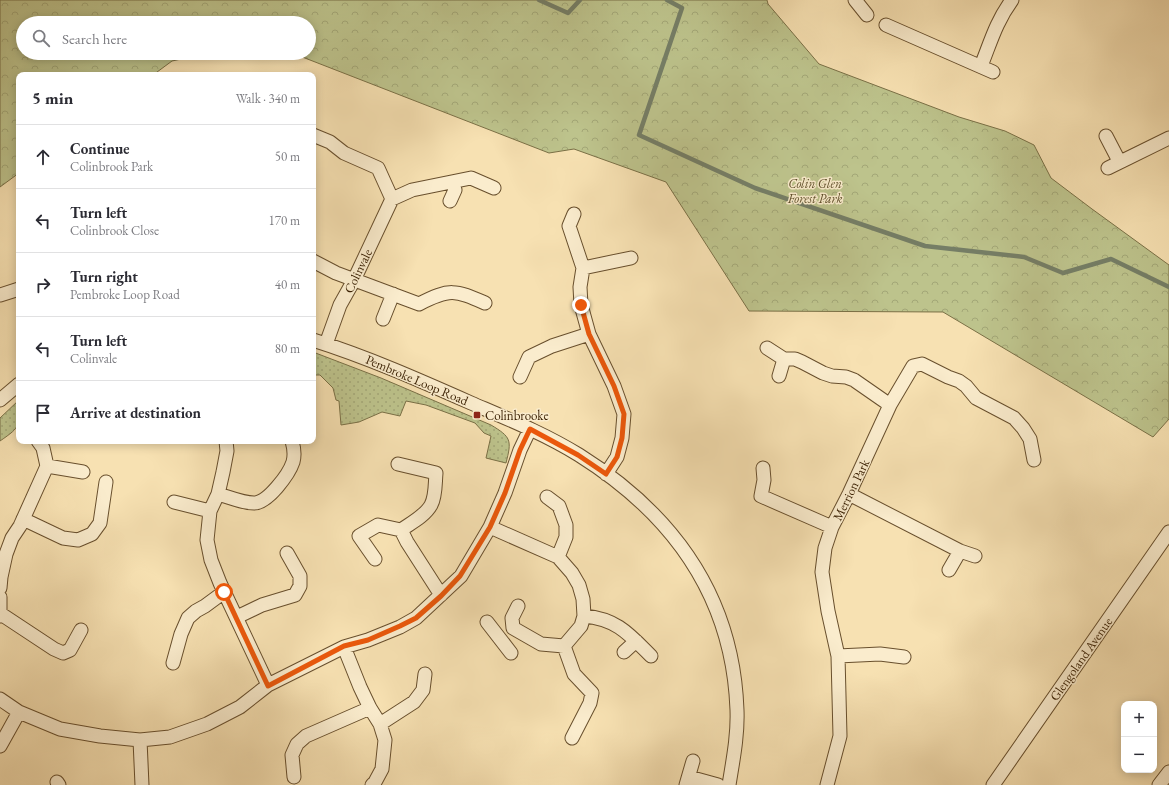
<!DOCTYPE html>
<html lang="en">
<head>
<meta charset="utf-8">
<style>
	body { margin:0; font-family:"EB Garamond",serif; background:#f7f7f7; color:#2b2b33 }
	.controls { position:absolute; right:12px; bottom:12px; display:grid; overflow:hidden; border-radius:8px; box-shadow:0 2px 10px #0003 }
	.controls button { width:36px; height:36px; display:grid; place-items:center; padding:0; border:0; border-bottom:1px solid #e1e1e2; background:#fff; color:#2b2b33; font:20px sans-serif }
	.stop { position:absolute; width:12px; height:12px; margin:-9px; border:3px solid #ea580c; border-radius:50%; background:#fff }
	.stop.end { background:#ea580c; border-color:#fff; box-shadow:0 1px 4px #0008 }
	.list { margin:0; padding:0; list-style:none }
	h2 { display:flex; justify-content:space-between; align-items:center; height:52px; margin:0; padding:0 16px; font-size:17px }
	h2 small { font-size:13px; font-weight:400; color:#7c7c81 }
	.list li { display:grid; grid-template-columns:26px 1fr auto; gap:12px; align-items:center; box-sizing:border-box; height:64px; padding:0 16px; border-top:1px solid #e1e1e2 }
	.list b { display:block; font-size:15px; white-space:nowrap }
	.list p { margin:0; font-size:13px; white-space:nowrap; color:#7c7c81 }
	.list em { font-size:13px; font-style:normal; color:#7c7c81 }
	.icon { flex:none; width:22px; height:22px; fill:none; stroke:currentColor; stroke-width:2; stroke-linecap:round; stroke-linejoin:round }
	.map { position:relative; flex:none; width:1169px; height:785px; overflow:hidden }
	.search { position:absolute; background:#fff; box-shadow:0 2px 10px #0003; left:16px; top:16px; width:300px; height:44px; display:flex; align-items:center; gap:10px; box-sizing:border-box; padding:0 14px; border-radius:22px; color:#7c7c81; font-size:15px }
	.panel { position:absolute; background:#fff; box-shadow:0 2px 10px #0003; left:16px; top:72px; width:300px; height:372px; border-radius:8px }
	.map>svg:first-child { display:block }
	.grass { fill:url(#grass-dots); stroke:#7a7046 }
	.park { fill:url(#park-crowns); stroke:#7a7046 }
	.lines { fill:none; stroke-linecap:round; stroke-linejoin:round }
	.stream { stroke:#757e66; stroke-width:4.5 }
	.minor-casing { stroke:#684f2d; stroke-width:15 }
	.minor { stroke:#faeccd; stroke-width:13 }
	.route { stroke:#ea580c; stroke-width:5 }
	.poi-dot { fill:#8f2418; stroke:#faeccd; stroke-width:1.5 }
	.labels { text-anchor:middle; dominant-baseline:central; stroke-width:3; stroke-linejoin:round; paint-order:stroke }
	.park-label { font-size:13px; font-style:italic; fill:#60502b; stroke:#faeccd }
	.street-label { font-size:13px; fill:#381e01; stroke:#faeccd }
	.poi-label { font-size:13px; fill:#381e01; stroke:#faeccd; text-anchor:start }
</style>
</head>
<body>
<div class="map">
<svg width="1169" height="785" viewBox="0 0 1169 785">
	<defs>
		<pattern id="grass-dots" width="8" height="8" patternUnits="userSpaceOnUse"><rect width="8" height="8" fill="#bdc38c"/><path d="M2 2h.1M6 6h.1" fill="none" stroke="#a3a777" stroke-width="1.8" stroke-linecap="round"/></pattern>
		<pattern id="park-crowns" width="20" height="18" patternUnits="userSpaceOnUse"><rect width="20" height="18" fill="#bdc38c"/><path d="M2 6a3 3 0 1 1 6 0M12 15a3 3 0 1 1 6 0" fill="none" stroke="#a3a777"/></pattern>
	</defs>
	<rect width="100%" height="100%" fill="#f7e1b2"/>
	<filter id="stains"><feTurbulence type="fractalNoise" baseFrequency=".005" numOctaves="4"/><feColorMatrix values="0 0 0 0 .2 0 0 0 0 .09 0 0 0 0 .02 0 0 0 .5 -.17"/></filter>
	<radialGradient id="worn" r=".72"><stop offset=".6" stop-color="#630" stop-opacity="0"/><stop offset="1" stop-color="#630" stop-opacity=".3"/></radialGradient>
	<path class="grass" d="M 313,352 L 381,378 L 491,425 C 511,437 512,440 506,463 L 486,458 L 491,436 L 484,433 L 475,423 L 426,405 L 406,401 L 400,416 L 382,412 L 359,422 L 341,425 L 339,401 L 336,400 L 333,388 L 320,375 L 313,375 Z
		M 19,400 C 19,426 22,426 0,441 L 0,418 Z"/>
	<path class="park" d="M 0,0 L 767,0 L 768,4 L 819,64 L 959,117 L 1005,131 L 1034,145 L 1051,178 L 1092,209 L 1169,265 L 1169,419 L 1153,437 L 943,312 L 749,311 L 666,182 L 574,149 L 549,153 L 292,53 L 309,53 L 309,23 L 23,23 L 23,53 L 209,53 L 172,61 L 153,75 L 19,75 L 19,173 L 0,187 Z"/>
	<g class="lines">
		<path class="stream" d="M 539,0 L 568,13 L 580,0
			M 667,0 L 682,8 L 639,135 L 755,188 L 925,246 L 1024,257 L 1063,273 L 1111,259 L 1169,287"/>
		<defs>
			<path id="minor" d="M 855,0 L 867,15
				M 886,25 L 993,72
				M 981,66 C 991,41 996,22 1012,0
				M 313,135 L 330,142 L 344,153 L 378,168 L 392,199 L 412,190 L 471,178 L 494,188
				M 1106,136 L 1119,161
				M 1108,168 L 1169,138
				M 450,201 L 455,190 L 452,182
				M 574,214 L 569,226 L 583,268 L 631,258
				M 313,261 L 336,273 L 419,304 C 450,288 455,290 485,303
				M 583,268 L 580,287 L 581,305 L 589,334 L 614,386 L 624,414 L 622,438 L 617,457 L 606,474
				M 0,295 L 19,289
				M 383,319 L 393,294
				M 313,340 C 367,357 419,380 471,403 C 508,419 545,434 579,455 C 673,514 733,597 737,710 C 738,735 733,760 729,785
				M 326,344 L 340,305 L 354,280 L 392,199
				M 767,348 L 784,359 L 795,359 L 802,362 L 823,373 L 832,376 L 846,377 L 854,380 L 890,405
				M 779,376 L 784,359
				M 520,377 L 529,357 L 552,346 L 589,334
				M 0,400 L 19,384
				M 226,441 L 227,451 L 223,472 L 218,494 L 210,511 L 207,540 L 211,560 L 220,583 L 268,685
				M 47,466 L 83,472
				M 763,468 L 764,480 L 761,496 L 832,527
				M 218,494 C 229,497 242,503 254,503 C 268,503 289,474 293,462 C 295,455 294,448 292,441
				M 849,494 L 960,551 L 975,556
				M 547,497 L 559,506 L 566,525 L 566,537 L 558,557
				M 174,502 L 210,511
				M 23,519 L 63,538 L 78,540 L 92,534 L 100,523 L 106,482
				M 490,527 L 558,557 L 572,573 L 579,585 L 583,599 L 584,616 L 581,626 L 564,646 L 541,644 L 513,628 L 512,618 L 518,606
				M 401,530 L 407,542 L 441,595
				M 375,559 L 359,536 L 378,525 L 401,530 C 411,523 425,516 431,505 C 436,496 435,483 436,473 L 398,464
				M 949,570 L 960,551
				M 0,588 L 1,577 L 6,554 L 12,538 L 20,526 L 47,466 L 43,448 L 38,441
				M 0,597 L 0,616
				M 1,614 L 54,649 L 63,653 L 70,650 L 81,630
				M 584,616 C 617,619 629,634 651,656
				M 237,617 L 262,605 L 295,595 L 300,586 L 300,576 L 287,553
				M 487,622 L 511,653
				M 564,646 L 574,674 L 592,693 L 590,703 L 572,738
				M 344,647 L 360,687 L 370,708 L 380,724 L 385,740 L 382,769 L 375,782 L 372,785
				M 624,652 L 636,641
				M 838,656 L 880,654 L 904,657
				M 173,663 L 181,634 L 188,618 L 196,611 L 205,606 L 224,592
				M 0,699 L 19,712 L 60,729 L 100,736 L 140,740 L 170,737 L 207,724 L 240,707 L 268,685 L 344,647 L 368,640 L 400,627 L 416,618 L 461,576 L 490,527 L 505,493 L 520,450 L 530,429
				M 380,724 L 414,702 L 423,690 L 425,674
				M 140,740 L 142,785
				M 0,746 L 19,712
				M 294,777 L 292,755 L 297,744 L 306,736 L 370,708
				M 689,777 L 718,785
				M 57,782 L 59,785
				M 686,785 L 693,761
				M 827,785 L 840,736 L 838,656 L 828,611 L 822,572 L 825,548 L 832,527 L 849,494 L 890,405 L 913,366 L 922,364 L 948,377 L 959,381 L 966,386 L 976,398 L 1014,418 L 1023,428 L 1030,439 L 1034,460
				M 993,785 L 1169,532
				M 1159,785 L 1169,772"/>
		</defs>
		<use href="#minor" class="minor-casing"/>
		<use href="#minor" class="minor"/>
	</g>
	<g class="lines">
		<path class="route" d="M 224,592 L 268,686 L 344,646 L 368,640 L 400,626 L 416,618 L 441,596 L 460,576 L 490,527 L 505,493 L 520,450 L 530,429 L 578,455 L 606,474 L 617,457 L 622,438 L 624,414 L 614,386 L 589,334 L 581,305"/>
	</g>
	<rect class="poi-dot" x="473" y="411" width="8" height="8" rx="2"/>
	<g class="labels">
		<g class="park-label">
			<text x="815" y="183">Colin Glen<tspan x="815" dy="15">Forest Park</tspan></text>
		</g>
		<g class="street-label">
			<text transform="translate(358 271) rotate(-64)">Colinvale</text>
			<text transform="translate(417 380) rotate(23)">Pembroke Loop Road</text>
			<text transform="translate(851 490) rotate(-64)">Merrion Park</text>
			<text transform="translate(1081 659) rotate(-55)">Glengoland Avenue</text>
		</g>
		<g class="poi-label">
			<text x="485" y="415">Colinbrooke</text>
		</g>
	</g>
	<rect width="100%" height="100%" filter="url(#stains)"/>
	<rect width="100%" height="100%" fill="url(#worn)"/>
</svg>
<div class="controls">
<button>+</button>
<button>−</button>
</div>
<div class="stop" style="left:224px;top:592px"></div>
<div class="stop end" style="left:581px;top:305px"></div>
<div class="search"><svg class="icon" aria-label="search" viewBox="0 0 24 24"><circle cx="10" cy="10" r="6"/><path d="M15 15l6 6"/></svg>Search here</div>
<section class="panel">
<h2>5 min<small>Walk · 340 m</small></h2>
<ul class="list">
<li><svg class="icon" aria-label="ahead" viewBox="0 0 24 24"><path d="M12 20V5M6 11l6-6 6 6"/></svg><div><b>Continue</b><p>Colinbrook Park</p></div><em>50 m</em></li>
<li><svg class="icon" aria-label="left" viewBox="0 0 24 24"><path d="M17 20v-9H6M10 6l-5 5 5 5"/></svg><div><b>Turn left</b><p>Colinbrook Close</p></div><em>170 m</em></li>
<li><svg class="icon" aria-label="right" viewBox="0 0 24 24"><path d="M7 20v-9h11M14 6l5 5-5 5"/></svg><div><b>Turn right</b><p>Pembroke Loop Road</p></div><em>40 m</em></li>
<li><svg class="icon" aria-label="left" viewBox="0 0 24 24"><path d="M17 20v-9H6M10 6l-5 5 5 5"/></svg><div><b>Turn left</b><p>Colinvale</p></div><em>80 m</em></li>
<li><svg class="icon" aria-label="arrive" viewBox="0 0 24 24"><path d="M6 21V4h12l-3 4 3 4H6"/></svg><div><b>Arrive at destination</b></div></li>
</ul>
</section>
</div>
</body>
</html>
